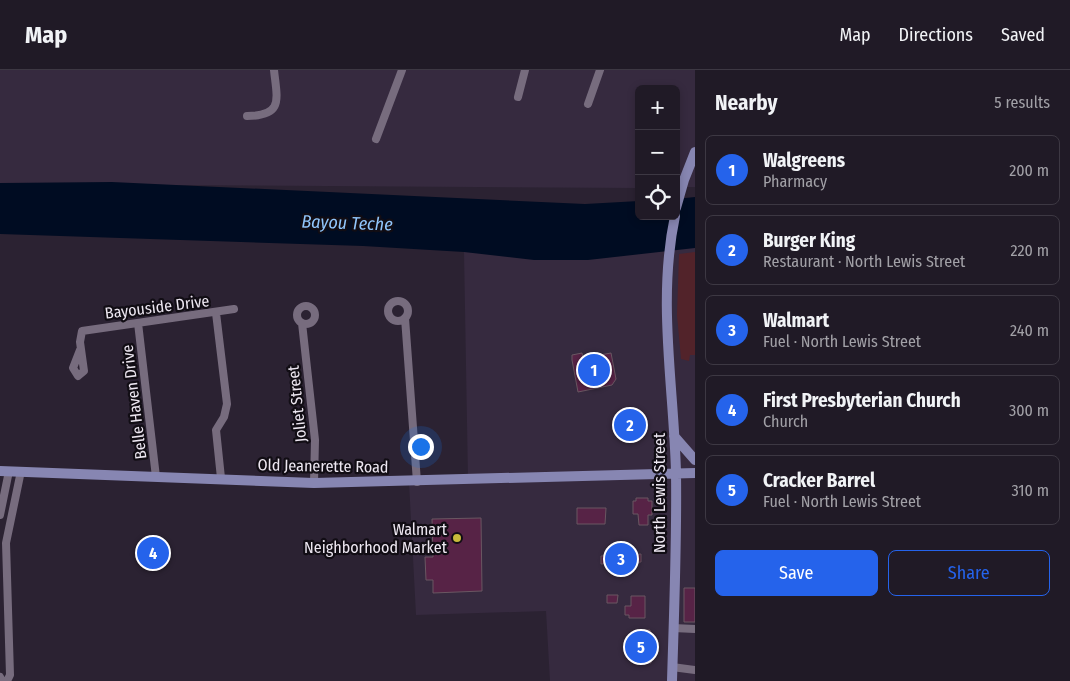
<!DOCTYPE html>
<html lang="en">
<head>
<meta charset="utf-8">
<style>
	body { margin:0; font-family:"Fira Sans Condensed",sans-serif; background:#2d2732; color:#f1f3f6 }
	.controls { position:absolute; right:15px; top:15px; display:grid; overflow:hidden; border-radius:8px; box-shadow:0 2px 8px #0003 }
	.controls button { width:45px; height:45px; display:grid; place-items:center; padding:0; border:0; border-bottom:1px solid #3d3843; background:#201a26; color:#f1f3f6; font:25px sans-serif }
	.you { position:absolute; left:420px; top:376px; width:18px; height:18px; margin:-12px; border:4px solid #fff; border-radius:50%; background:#1a73e8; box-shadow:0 0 0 8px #1a73e833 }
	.badge { display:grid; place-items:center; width:32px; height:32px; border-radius:50%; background:#2563eb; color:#fff; font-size:16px; font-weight:700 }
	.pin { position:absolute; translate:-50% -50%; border:2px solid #fff; box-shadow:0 1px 5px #0006 }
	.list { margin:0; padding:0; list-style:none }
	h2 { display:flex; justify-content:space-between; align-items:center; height:65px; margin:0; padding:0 20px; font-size:21px }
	h2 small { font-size:16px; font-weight:400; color:#a2a1a7 }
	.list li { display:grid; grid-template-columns:32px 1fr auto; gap:15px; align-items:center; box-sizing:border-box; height:70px; margin:0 10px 10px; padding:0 10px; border:1px solid #3d3843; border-radius:8px }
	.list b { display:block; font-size:19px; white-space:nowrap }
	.list p { margin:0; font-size:16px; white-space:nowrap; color:#a2a1a7 }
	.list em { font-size:16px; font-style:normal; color:#a2a1a7 }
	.actions { display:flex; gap:10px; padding:15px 20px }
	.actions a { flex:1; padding:11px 0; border:1px solid #2563eb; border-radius:8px; text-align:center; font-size:18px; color:#2563eb }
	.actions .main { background:#2563eb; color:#fff }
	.icon { flex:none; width:28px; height:28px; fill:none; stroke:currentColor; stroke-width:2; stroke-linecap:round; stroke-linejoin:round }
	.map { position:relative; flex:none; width:695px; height:611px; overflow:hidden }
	header { display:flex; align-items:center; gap:30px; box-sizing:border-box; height:70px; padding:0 25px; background:#201a26; border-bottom:1px solid #3d3843 }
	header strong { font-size:24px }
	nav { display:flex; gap:28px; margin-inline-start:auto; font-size:18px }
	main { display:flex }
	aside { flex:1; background:#201a26 }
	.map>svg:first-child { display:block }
	.built { fill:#362a3f }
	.green { fill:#52232a }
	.water { fill:#000c22 }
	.building { fill:#572346; stroke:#6a5762 }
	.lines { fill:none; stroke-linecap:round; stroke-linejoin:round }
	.minor { stroke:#776c7e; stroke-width:8 }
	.major { stroke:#8786b2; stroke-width:10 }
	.poi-dot { fill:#c8bb3b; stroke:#110d14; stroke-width:2 }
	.labels { text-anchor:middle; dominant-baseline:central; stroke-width:4.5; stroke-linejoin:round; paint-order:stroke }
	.street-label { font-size:16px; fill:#ede7f1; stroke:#110d14 }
	.poi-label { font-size:16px; fill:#ede7f1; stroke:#110d14; text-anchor:end }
	.water-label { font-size:18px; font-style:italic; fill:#91c6fc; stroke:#110d14 }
</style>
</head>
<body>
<header>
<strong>Map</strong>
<nav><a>Map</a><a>Directions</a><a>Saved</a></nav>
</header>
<main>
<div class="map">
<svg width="695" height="611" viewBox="0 0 695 611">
	<rect width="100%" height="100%" fill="#2b2232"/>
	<path class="built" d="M 0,0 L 695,0 L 695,117 L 676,117 L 676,19 L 639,19 L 639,118 L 0,114 Z
		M 695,177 L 695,611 L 550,611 L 546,541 L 416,545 L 409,412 L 468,409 L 464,182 Z"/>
	<path class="green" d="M 695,182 L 695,285 L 690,285 L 689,291 L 681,289 L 677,245 L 679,184 Z"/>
	<path class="water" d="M 112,112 L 585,134 L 639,131 L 639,146 L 676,146 L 676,129 L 695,127 L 695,178 L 588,190 L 534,190 L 464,182 L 363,176 L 0,164 L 0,113 Z"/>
	<path class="building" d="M 582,283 L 583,288 L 611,283 L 616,309 L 612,315 L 578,322 L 572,290 L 572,285 Z
		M 636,346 L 635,371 L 625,372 L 624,347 Z
		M 636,428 L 648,428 L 648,431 L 652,431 L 652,445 L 648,445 L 648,455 L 639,455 L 638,444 L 633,444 L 633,431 L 636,431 Z
		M 577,438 L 606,438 L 605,454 L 577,454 Z
		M 481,448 L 482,521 L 433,523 L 433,510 L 426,510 L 425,487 L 433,487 L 432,449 Z
		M 641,484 L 641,492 L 601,494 L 601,486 Z
		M 684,518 L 695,518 L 695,552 L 684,552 Z
		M 607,525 L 618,525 L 617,533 L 607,533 Z
		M 631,526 L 645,526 L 645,548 L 629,548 L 629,545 L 625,545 L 625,536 L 631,536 Z
		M 635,560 L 650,560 L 651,593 L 636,593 L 636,582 L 632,582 L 632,572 L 635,571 Z"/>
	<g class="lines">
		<path class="minor" d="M 518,27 L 525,0
			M 588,34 L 600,0
			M 247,46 C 284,46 277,29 274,0
			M 376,69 L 402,0
			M388 241a10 10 0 1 1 20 0a10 10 0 1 1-20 0Z
			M297 245a9 9 0 1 1 18 0a9 9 0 1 1-18 0Z
			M 216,243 L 227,334 L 224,347 L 216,360 L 221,408
			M 405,248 L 417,412
			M 138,253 L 156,407
			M 302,253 L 315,370 L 314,413
			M 80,280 L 73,298 L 78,306 L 84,301 L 80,272 L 82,261 L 234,239
			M 0,445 L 9,401
			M 673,558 L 695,559
			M 672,597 L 695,600
			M 0,607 L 2,611
			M 7,611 L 10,605 L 6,473 L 21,401"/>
		<path class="major" d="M 676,138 L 684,110 L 695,82
			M 674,366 L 695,390
			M 0,401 L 314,413 L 695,403
			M 672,611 C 674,542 677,472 676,403 C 674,317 657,231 675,146"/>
	</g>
	<circle class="poi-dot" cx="457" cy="468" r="5"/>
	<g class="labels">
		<g class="street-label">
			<text transform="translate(157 237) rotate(-7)">Bayouside Drive</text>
			<text transform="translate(134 332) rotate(-97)">Belle Haven Drive</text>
			<text transform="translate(297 334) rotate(-96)">Joliet Street</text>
			<text transform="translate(323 396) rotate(1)">Old Jeanerette Road</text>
			<text transform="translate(659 423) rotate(-90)">North Lewis Street</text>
		</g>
		<g class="poi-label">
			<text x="447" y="459">Walmart<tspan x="447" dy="18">Neighborhood Market</tspan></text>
		</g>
		<g class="water-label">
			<text transform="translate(347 153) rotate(2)">Bayou Teche</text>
		</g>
	</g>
</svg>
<div class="controls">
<button>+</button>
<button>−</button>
<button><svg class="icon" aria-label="locate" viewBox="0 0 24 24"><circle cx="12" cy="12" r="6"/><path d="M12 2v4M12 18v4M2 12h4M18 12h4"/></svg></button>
</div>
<div class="you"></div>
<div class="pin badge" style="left:594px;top:300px">1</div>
<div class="pin badge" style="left:630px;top:355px">2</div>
<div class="pin badge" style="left:621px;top:489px">3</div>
<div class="pin badge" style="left:153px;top:483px">4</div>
<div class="pin badge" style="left:641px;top:577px">5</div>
</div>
<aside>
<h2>Nearby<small>5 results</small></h2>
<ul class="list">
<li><span class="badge">1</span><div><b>Walgreens</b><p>Pharmacy</p></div><em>200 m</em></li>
<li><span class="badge">2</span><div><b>Burger King</b><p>Restaurant · North Lewis Street</p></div><em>220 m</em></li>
<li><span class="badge">3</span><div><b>Walmart</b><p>Fuel · North Lewis Street</p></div><em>240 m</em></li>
<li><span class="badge">4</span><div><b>First Presbyterian Church</b><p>Church</p></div><em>300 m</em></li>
<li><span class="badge">5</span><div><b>Cracker Barrel</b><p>Fuel · North Lewis Street</p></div><em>310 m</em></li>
</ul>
<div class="actions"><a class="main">Save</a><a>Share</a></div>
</aside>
</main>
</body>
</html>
